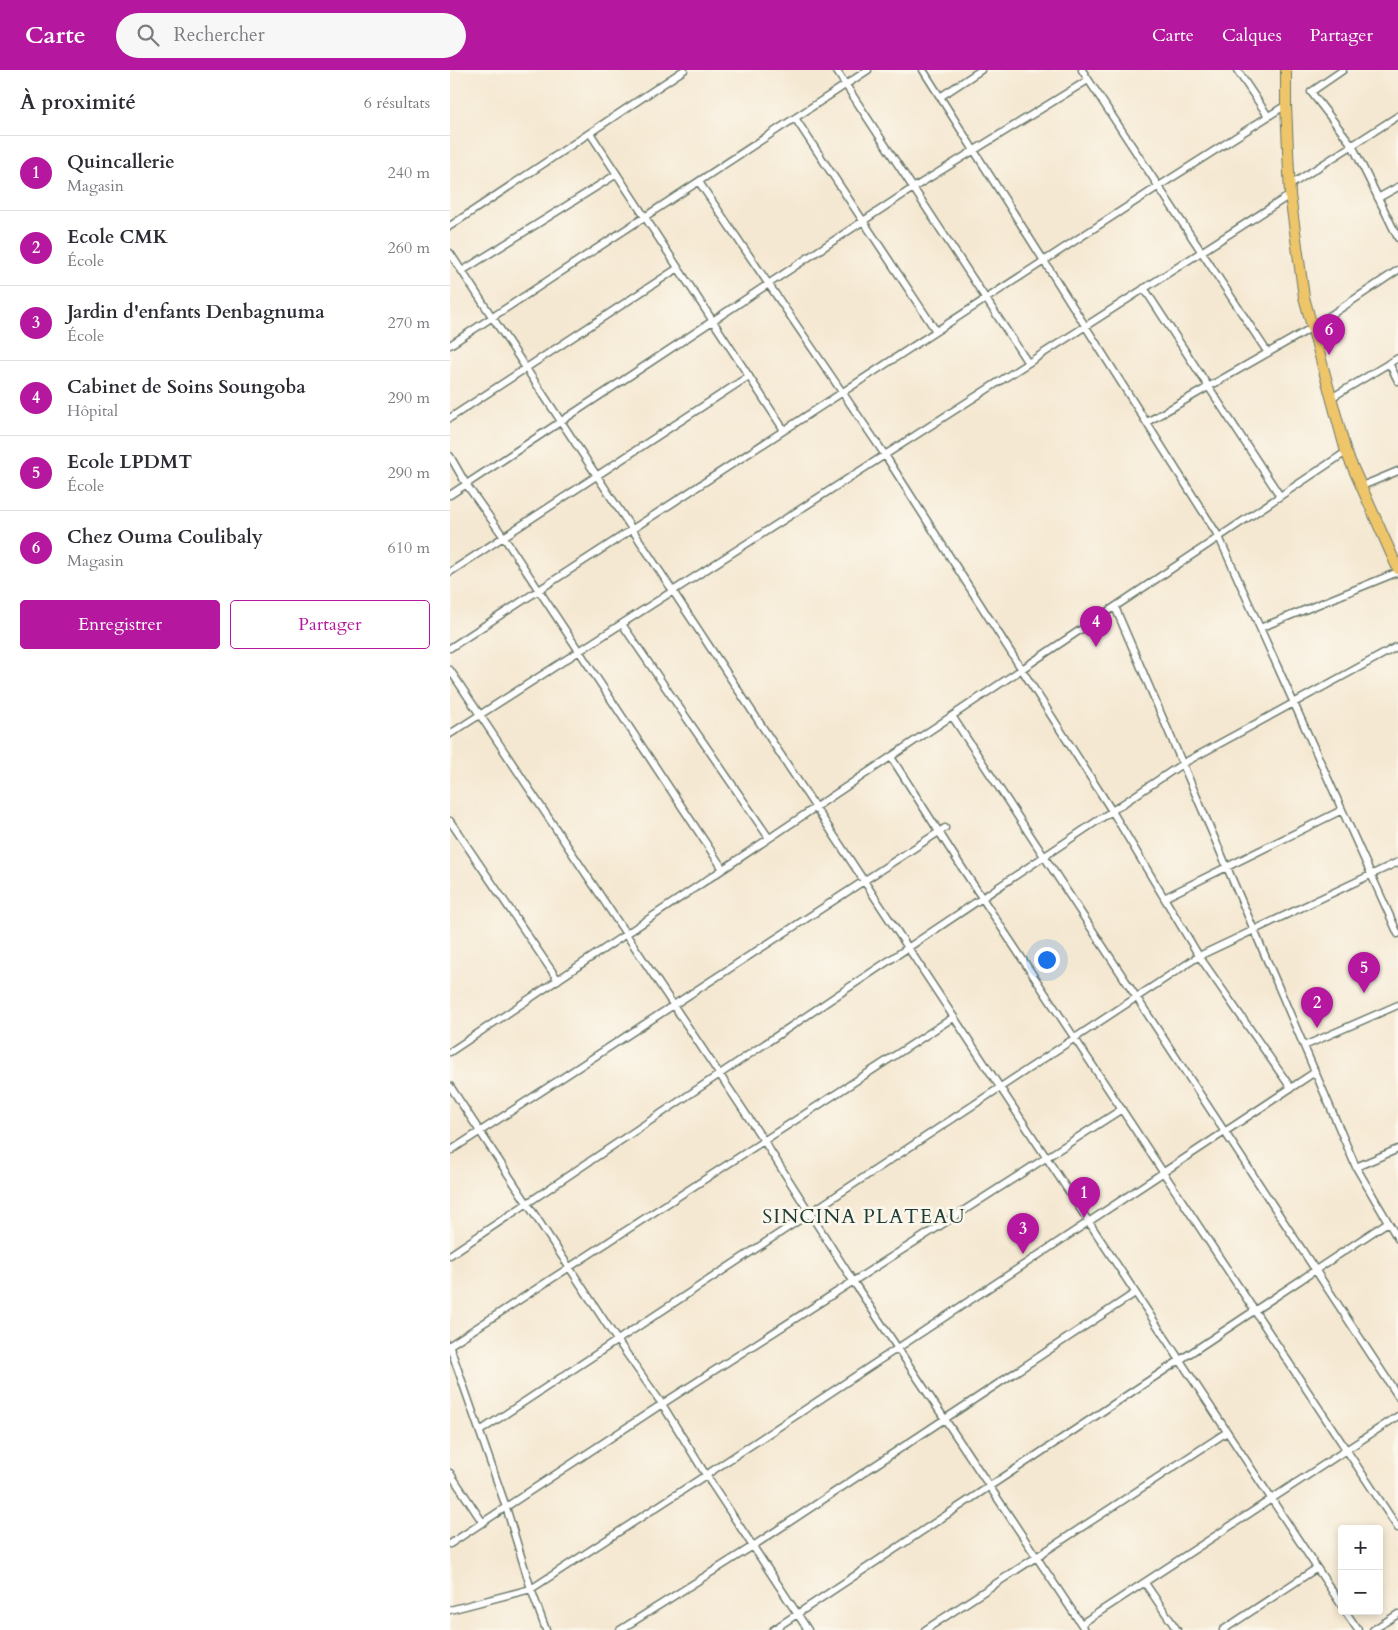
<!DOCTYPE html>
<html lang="fr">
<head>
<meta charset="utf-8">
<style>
	body { margin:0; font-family:Cardo,serif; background:#f7f7f7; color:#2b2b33 }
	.controls { position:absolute; right:15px; bottom:15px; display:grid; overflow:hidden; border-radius:5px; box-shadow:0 2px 8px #0003 }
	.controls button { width:45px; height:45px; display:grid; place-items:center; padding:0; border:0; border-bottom:1px solid #e1e1e2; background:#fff; color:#2b2b33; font:25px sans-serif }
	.you { position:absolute; left:596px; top:889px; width:18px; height:18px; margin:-12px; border:4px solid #fff; border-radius:50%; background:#1a73e8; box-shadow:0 0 0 8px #1a73e833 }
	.badge { display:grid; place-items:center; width:32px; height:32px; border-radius:50%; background:#b5179e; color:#fff; font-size:16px; font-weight:700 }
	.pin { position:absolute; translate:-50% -41px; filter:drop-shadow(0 1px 2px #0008) }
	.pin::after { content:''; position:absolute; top:26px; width:18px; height:15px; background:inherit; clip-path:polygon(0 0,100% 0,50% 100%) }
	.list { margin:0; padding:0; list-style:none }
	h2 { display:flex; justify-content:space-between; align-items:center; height:65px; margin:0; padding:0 20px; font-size:21px }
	h2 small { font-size:16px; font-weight:400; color:#7c7c81 }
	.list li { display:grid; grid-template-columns:32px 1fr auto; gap:15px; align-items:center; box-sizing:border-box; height:75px; padding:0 20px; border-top:1px solid #e1e1e2 }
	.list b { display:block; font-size:19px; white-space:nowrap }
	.list p { margin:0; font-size:16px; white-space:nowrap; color:#7c7c81 }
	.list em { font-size:16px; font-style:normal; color:#7c7c81 }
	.actions { display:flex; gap:10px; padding:15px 20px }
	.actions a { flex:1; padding:11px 0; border:1px solid #b5179e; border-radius:5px; text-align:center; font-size:18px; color:#b5179e }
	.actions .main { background:#b5179e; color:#fff }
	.icon { flex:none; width:28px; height:28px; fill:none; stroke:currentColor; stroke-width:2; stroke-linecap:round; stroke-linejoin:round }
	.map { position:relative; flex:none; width:948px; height:1560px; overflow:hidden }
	header { display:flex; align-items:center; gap:30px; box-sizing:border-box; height:70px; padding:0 25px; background:#b5179e; color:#fff }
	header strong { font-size:24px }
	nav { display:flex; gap:28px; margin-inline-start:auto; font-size:18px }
	.search { width:350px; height:45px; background:#f7f7f7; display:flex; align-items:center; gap:12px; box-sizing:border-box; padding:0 18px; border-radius:28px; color:#7c7c81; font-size:19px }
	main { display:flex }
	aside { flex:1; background:#fff }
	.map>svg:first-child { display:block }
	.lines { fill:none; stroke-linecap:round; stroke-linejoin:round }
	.street-casing { stroke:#6a796b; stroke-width:9 }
	.primary-casing { stroke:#6a796b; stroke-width:12 }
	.street { stroke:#fff; stroke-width:6 }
	.primary { stroke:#eec569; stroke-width:10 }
	.labels { text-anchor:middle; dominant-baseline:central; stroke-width:5; stroke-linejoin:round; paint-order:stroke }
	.quarter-label { font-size:20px; letter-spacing:1px; fill:#1f3d34; stroke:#fbf7ec }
</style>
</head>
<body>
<header>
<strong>Carte</strong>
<div class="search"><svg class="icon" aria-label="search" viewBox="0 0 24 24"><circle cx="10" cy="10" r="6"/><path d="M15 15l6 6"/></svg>Rechercher</div>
<nav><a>Carte</a><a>Calques</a><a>Partager</a></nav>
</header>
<main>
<aside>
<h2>À proximité<small>6 résultats</small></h2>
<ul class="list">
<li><span class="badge">1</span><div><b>Quincallerie</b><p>Magasin</p></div><em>240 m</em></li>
<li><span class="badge">2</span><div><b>Ecole CMK</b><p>École</p></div><em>260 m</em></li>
<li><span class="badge">3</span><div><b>Jardin d'enfants Denbagnuma</b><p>École</p></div><em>270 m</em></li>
<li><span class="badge">4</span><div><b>Cabinet de Soins Soungoba</b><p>Hôpital</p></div><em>290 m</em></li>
<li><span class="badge">5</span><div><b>Ecole LPDMT</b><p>École</p></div><em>290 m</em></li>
<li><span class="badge">6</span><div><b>Chez Ouma Coulibaly</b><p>Magasin</p></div><em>610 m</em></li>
</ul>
<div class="actions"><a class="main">Enregistrer</a><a>Partager</a></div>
</aside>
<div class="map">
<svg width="948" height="1560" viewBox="0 0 948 1560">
	<rect width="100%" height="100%" fill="#fbf7ec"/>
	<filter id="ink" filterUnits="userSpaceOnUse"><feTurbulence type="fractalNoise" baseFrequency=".02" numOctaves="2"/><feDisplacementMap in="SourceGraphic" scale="10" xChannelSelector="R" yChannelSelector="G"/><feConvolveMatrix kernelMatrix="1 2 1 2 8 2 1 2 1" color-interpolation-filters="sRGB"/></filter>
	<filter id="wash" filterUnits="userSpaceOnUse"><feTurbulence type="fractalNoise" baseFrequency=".0096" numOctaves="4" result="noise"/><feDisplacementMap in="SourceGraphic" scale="20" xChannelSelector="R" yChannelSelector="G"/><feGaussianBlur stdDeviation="1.12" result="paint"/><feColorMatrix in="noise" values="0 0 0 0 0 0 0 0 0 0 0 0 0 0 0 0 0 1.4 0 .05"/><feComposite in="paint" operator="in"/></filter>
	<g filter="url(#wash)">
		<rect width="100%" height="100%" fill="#f5e8d2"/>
	</g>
	<g filter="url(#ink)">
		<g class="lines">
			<defs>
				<path id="street" d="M 386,0 L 578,293
					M 473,0 L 769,467 L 948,864
					M 632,0 L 818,283
					M 787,0 L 818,46
					M 893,0 L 861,22 L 902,75 L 948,168
					M 490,27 L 531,0
					M 345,48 L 486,261
					M 140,63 L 334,360
					M 249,112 L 435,385 L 662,741 L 749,886 L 841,1018
					M 839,116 L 948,46
					M 928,128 L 948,117
					M 0,156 L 234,0
					M 0,183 L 892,1536
					M 12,201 L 167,104
					M 694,218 L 830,426
					M 0,275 L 418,0
					M 939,293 L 948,311
					M 881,328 L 948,288
					M 0,348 L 228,198
					M 697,352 L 863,257 L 948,200
					M 0,386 L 16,414 L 53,466 L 273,799
					M 912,416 L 948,401
					M 0,425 L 463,118 L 638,10
					M 0,502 L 299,306
					M 665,537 L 906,1097 L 948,1169
					M 172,554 L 319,768
					M 810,558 L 948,502
					M 0,578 L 709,116 L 836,35
					M 0,600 L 314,1071 L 403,1211 L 635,1560
					M 502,646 L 948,1326
					M 0,664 L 840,125
					M 441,687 L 507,790 L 948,1458
					M 0,751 L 108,910
					M 714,828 L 892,740
					M 854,976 L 948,935
					M 0,982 L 896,382
					M 0,1016 L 167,1270 L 212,1334 L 256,1405 L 358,1560
					M 0,1081 L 495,758
					M 906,1097 L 948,1079
					M 0,1185 L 732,694 L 948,576
					M 0,1275 L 504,947
					M 0,1277 L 56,1437 L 81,1519 L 96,1560
					M 30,1361 L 749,886 L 948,792
					M 0,1403 L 33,1453
					M 0,1474 L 212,1334 L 672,1039
					M 695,1513 L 727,1560
					M 0,1540 L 81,1519 L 256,1405 L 865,1002
					M 895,1541 L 908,1560
					M 631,1554 L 948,1346
					M 170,1560 L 303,1476 L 685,1223
					M 323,1560 L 938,1152
					M 475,1560 L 777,1362
					M 773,1560 L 867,1498
					M 923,1560 L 948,1544"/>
				<path id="primary" d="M 836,0 L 836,35 L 840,125 L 854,227 L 896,382 L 948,499"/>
			</defs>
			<use href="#street" class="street-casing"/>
			<use href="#primary" class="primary-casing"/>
			<use href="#street" class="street"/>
			<use href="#primary" class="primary"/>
		</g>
	</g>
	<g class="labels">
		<g class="quarter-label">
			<text x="414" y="1146">SINCINA PLATEAU</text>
		</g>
	</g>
</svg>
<div class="controls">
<button>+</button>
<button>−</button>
</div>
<div class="you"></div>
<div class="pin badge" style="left:634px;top:1148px">1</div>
<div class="pin badge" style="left:867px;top:958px">2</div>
<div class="pin badge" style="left:573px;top:1184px">3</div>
<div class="pin badge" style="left:646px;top:577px">4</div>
<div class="pin badge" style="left:914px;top:923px">5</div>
<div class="pin badge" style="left:879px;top:285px">6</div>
</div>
</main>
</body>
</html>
